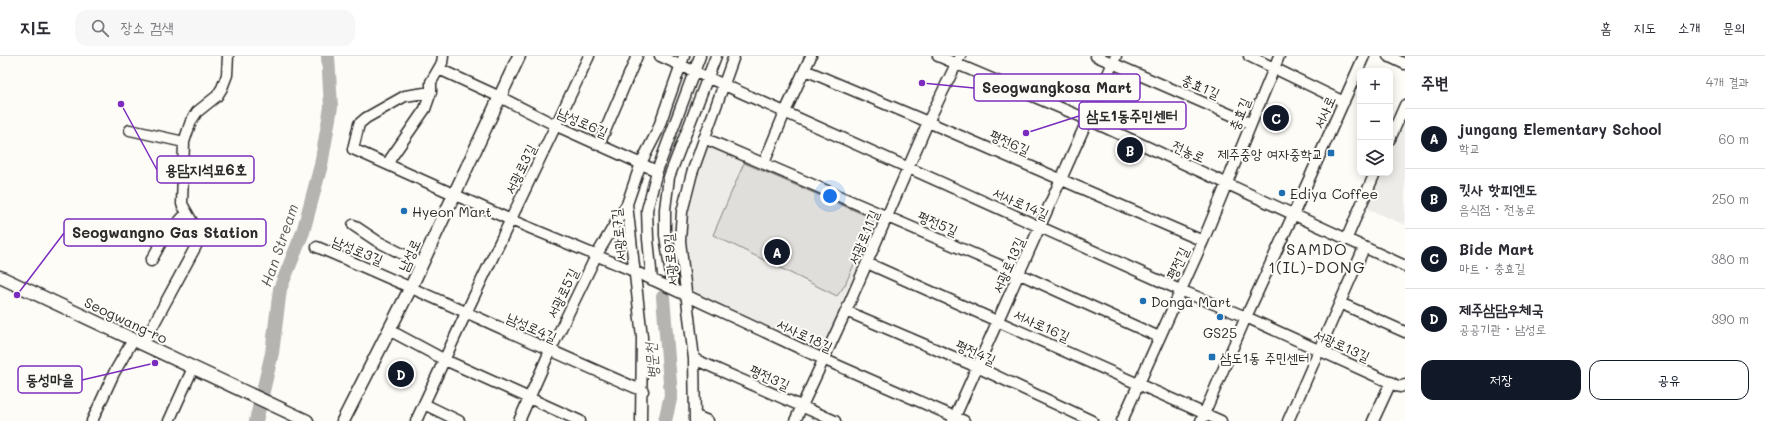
<!DOCTYPE html>
<html lang="ko">
<head>
<meta charset="utf-8">
<style>
	body { margin:0; font-family:Mali,"Poor Story",sans-serif; background:#f7f7f7; color:#2b2b33 }
	.controls { position:absolute; right:12px; top:12px; display:grid; overflow:hidden; border-radius:8px; box-shadow:0 2px 10px #0003 }
	.controls button { width:36px; height:36px; display:grid; place-items:center; padding:0; border:0; border-bottom:1px solid #e1e1e2; background:#fff; color:#2b2b33; font:20px sans-serif }
	.you { position:absolute; left:830px; top:140px; width:14px; height:14px; margin:-10px; border:3px solid #fff; border-radius:50%; background:#1a73e8; box-shadow:0 0 0 6px #1a73e833 }
	.badge { display:grid; place-items:center; width:26px; height:26px; border-radius:50%; background:#111827; color:#fff; font-size:13px; font-weight:700 }
	.pin { position:absolute; translate:-50% -50%; border:2px solid #fff; box-shadow:0 1px 4px #0006 }
	.list { margin:0; padding:0; list-style:none }
	h2 { display:flex; justify-content:space-between; align-items:center; height:52px; margin:0; padding:0 16px; font-size:17px }
	h2 small { font-size:13px; font-weight:400; color:#7c7c81 }
	.list li { display:grid; grid-template-columns:26px 1fr auto; gap:12px; align-items:center; box-sizing:border-box; height:60px; padding:0 16px; border-top:1px solid #e1e1e2 }
	.list b { display:block; font-size:15px; white-space:nowrap }
	.list p { margin:0; font-size:13px; white-space:nowrap; color:#7c7c81 }
	.list em { font-size:13px; font-style:normal; color:#7c7c81 }
	.actions { display:flex; gap:8px; padding:12px 16px }
	.actions a { flex:1; padding:9px 0; border:1px solid #111827; border-radius:12px; text-align:center; font-size:14px; color:#111827 }
	.actions .main { background:#111827; color:#fff }
	.icon { flex:none; width:22px; height:22px; fill:none; stroke:currentColor; stroke-width:2; stroke-linecap:round; stroke-linejoin:round }
	.map { position:relative; flex:none; width:1405px; height:365px; overflow:hidden }
	header { display:flex; align-items:center; gap:24px; box-sizing:border-box; height:56px; padding:0 20px; background:#fff; border-bottom:1px solid #e1e1e2 }
	header strong { font-size:19px }
	nav { display:flex; gap:22px; margin-inline-start:auto; font-size:14px }
	.search { width:280px; height:36px; background:#f7f7f7; display:flex; align-items:center; gap:10px; box-sizing:border-box; padding:0 14px; border-radius:12px; color:#7c7c81; font-size:15px }
	main { display:flex }
	aside { flex:1; background:#fff }
	.map>svg:first-child { display:block }
	.built { fill:#edece8 }
	.green { fill:#dfdeda; stroke:#858482 }
	.lines { fill:none; stroke-linecap:round; stroke-linejoin:round }
	.river { stroke:#b5b4b1; stroke-width:14 }
	.minor-casing { stroke:#2b2b2b; stroke-width:13 }
	.major-casing { stroke:#2b2b2b; stroke-width:15 }
	.minor { stroke:#fdfcf7; stroke-width:10 }
	.major { stroke:#fdfcf7; stroke-width:12 }
	.poi-dot { fill:#1f6fb2; stroke:#fdfcf7; stroke-width:1.5 }
	.labels { text-anchor:middle; dominant-baseline:central; stroke-width:4; stroke-linejoin:round; paint-order:stroke }
	.street-label { font-size:14px; fill:#2b2b2b; stroke:#fdfcf7 }
	.poi-label { font-size:14px; fill:#2b2b2b; stroke:#fdfcf7; text-anchor:start }
	.water-label { font-size:15px; font-style:italic; fill:#5b5b5a; stroke:#fdfcf7 }
	.quarter-label { font-size:16px; letter-spacing:1px; fill:#2b2b2b; stroke:#fdfcf7 }
	.leader { fill:none; stroke:#7b2cbf; stroke-width:1.5 }
	.callout-dot { fill:#7b2cbf; stroke:#fdfcf7; stroke-width:1.5 }
	.callout { fill:#fdfcf7; stroke:#7b2cbf; stroke-width:1.5 }
	.callout-label { font-size:15px; text-anchor:middle; font-weight:bold; fill:#2b2b2b }
</style>
</head>
<body>
<header>
<strong>지도</strong>
<div class="search"><svg class="icon" aria-label="search" viewBox="0 0 24 24"><circle cx="10" cy="10" r="6"/><path d="M15 15l6 6"/></svg>장소 검색</div>
<nav><a>홈</a><a>지도</a><a>소개</a><a>문의</a></nav>
</header>
<main>
<div class="map">
<svg width="1405" height="365" viewBox="0 0 1405 365">
	<rect width="100%" height="100%" fill="#fdfcf7"/>
	<filter id="ink" filterUnits="userSpaceOnUse"><feTurbulence type="fractalNoise" baseFrequency=".025" numOctaves="2"/><feDisplacementMap in="SourceGraphic" scale="8" xChannelSelector="R" yChannelSelector="G"/><feConvolveMatrix kernelMatrix="1 2 1 2 8 2 1 2 1" color-interpolation-filters="sRGB"/></filter>
	<g filter="url(#ink)">
		<path class="built" d="M 1405,56 L 1405,169 L 1363,151 L 1378,117 L 1390,117 L 1390,90 Z
			M 704,82 L 886,160 L 823,303 L 687,240 L 680,185 Z"/>
		<path class="green" d="M 744,107 L 874,163 L 845,229 L 837,240 L 713,179 Z"/>
		<g class="lines">
			<path class="river" d="M 663,241 L 671,339 L 665,365
				M 256,365 L 272,297 L 280,233 L 303,176 L 321,109 L 331,51 L 328,0"/>
			<defs>
				<path id="minor" d="M 660,0 L 1180,234 L 1246,261 L 1400,331 L 1405,329
					M 938,0 L 1089,64 L 1405,210
					M 1096,0 L 1250,67
					M 1249,0 L 1344,46
					M 1388,0 L 1405,8
					M 439,13 L 500,41 L 557,70 L 657,115
					M 805,14 L 928,66 L 1203,185
					M 431,36 L 405,40 L 366,62 L 359,68 L 353,93 L 511,164 L 636,216 L 823,303 L 964,365
					M 130,74 L 184,86
					M 704,82 L 1020,218 L 1159,281
					M 1390,83 L 1405,49
					M 599,89 L 637,0
					M 764,107 L 785,56 L 811,0
					M 388,108 L 391,102 L 425,53 L 431,36 L 431,26 L 442,7 L 443,0
					M 353,169 L 377,185 L 422,208
					M 1346,184 L 1375,117
					M 317,191 C 426,237 534,288 643,335
					M 151,205 L 163,183 L 186,158
					M 867,207 L 1221,365
					M 652,224 L 648,183 L 647,154 L 657,115 L 700,0
					M 673,233 L 665,179 L 665,153 L 669,121 L 716,0
					M 1340,247 L 1405,276
					M 846,255 L 977,311 L 1092,365
					M 389,274 L 445,304 L 580,365
					M 143,288 L 196,190 L 198,181 L 195,171 L 182,148 L 184,86 L 191,65 L 197,56 L 217,40 L 222,32 L 227,19 L 228,0
					M 694,303 L 835,365
					M 424,348 L 459,365
					M 696,360 L 708,365
					M 92,365 L 114,317 L 133,284
					M 169,365 L 193,312
					M 416,365 L 466,257 L 589,0
					M 519,365 L 550,295 L 596,200 L 627,148
					M 641,365 L 642,281 L 627,148 L 641,107 L 657,76 L 684,0
					M 695,365 L 694,303 L 680,185 L 682,156 L 692,117 L 734,0
					M 795,365 L 846,255 L 928,66 L 960,0
					M 953,365 L 1116,0
					M 1122,365 L 1203,185 L 1279,0
					M 1201,365 L 1246,261 L 1293,159 L 1364,0
					M 1288,365 L 1364,192
					M 1373,365 L 1391,326"/>
				<path id="major" d="M 0,221 L 307,365
					M 343,365 L 411,231 L 519,0"/>
			</defs>
			<use href="#minor" class="minor-casing"/>
			<use href="#major" class="major-casing"/>
			<use href="#minor" class="minor"/>
			<use href="#major" class="major"/>
		</g>
	</g>
	<g class="poi-dot">
		<rect x="1327" y="93" width="8" height="8" rx="2"/>
		<circle cx="1282" cy="137" r="4"/>
		<circle cx="404" cy="155" r="4"/>
		<circle cx="1143" cy="245" r="4"/>
		<circle cx="1220" cy="261" r="4"/>
		<rect x="1208" y="297" width="8" height="8" rx="2"/>
	</g>
	<g class="labels">
		<g class="street-label">
			<text transform="translate(1201 30) rotate(24)">충효1길</text>
			<text transform="translate(1324 56) rotate(-66)">서사로</text>
			<text transform="translate(1239 58) rotate(-68)">충효길</text>
			<text transform="translate(583 66) rotate(24)">남성로6길</text>
			<text transform="translate(1010 86) rotate(24)">평전6길</text>
			<text transform="translate(1189 95) rotate(24)">전농로</text>
			<text transform="translate(520 113) rotate(-64)">서광로3길</text>
			<text transform="translate(1021 147) rotate(24)">서사로14길</text>
			<text transform="translate(938 167) rotate(23)">평전5길</text>
			<text transform="translate(618 179) rotate(-96)">서광로7길</text>
			<text transform="translate(863 181) rotate(-67)">서광로11길</text>
			<text transform="translate(358 194) rotate(23)">남성로3길</text>
			<text transform="translate(409 199) rotate(-65)">남성로</text>
			<text transform="translate(670 204) rotate(-95)">서광로9길</text>
			<text transform="translate(1177 207) rotate(-65)">평전길</text>
			<text transform="translate(1008 209) rotate(-66)">서광로13길</text>
			<text transform="translate(562 237) rotate(-64)">서광로5길</text>
			<text transform="translate(126 264) rotate(25)">Seogwang-ro</text>
			<text transform="translate(1042 269) rotate(24)">서사로16길</text>
			<text transform="translate(532 271) rotate(24)">남성로4길</text>
			<text transform="translate(805 279) rotate(25)">서사로18길</text>
			<text transform="translate(1342 289) rotate(24)">서광로13길</text>
			<text transform="translate(976 296) rotate(24)">평전4길</text>
			<text transform="translate(770 321) rotate(24)">평전3길</text>
		</g>
		<g class="poi-label">
			<text x="1323" y="97" text-anchor="end">제주중앙 여자중학교</text>
			<text x="1290" y="137">Ediya Coffee</text>
			<text x="412" y="155">Hyeon Mart</text>
			<text x="1151" y="245">Donga Mart</text>
			<text x="1220" y="276" text-anchor="middle">GS25</text>
			<text x="1220" y="301">삼도1동 주민센터</text>
		</g>
		<g class="water-label">
			<text transform="translate(279 189) rotate(-71)">Han Stream</text>
			<text transform="translate(651 305) rotate(-95)">병문천</text>
		</g>
		<g class="quarter-label">
			<text x="1317" y="192">SAMDO<tspan x="1317" dy="18">1(IL)-DONG</tspan></text>
		</g>
	</g>
	<path class="leader" d="M922 27L974 32M1026 77L1079 60M121 48L157 114M17 239L64 177M155 307L82 324"/>
	<g class="callout-dot">
		<circle cx="922" cy="27" r="4"/>
		<circle cx="1026" cy="77" r="4"/>
		<circle cx="121" cy="48" r="4"/>
		<circle cx="17" cy="239" r="4"/>
		<circle cx="155" cy="307" r="4"/>
	</g>
	<g class="callout">
		<rect x="974" y="18" width="166" height="27" rx="4"/>
		<rect x="1079" y="46" width="107" height="27" rx="4"/>
		<rect x="157" y="100" width="97" height="27" rx="4"/>
		<rect x="64" y="163" width="202" height="27" rx="4"/>
		<rect x="18" y="310" width="64" height="27" rx="4"/>
	</g>
	<g class="callout-label">
		<text x="1057" y="37">Seogwangkosa Mart</text>
		<text x="1132" y="65">삼도1동주민센터</text>
		<text x="206" y="119">용담지석묘6호</text>
		<text x="165" y="182">Seogwangno Gas Station</text>
		<text x="50" y="329">동성마을</text>
	</g>
</svg>
<div class="controls">
<button>+</button>
<button>−</button>
<button><svg class="icon" aria-label="layers" viewBox="0 0 24 24"><path d="M12 4l9 5-9 5-9-5zM3 14l9 5 9-5"/></svg></button>
</div>
<div class="you"></div>
<div class="pin badge" style="left:777px;top:196px">A</div>
<div class="pin badge" style="left:1130px;top:94px">B</div>
<div class="pin badge" style="left:1276px;top:62px">C</div>
<div class="pin badge" style="left:401px;top:318px">D</div>
</div>
<aside>
<h2>주변<small>4개 결과</small></h2>
<ul class="list">
<li><span class="badge">A</span><div><b>jungang Elementary School</b><p>학교</p></div><em>60 m</em></li>
<li><span class="badge">B</span><div><b>킷사 핫피엔도</b><p>음식점 · 전농로</p></div><em>250 m</em></li>
<li><span class="badge">C</span><div><b>Bide Mart</b><p>마트 · 충효길</p></div><em>380 m</em></li>
<li><span class="badge">D</span><div><b>제주삼담우체국</b><p>공공기관 · 남성로</p></div><em>390 m</em></li>
</ul>
<div class="actions"><a class="main">저장</a><a>공유</a></div>
</aside>
</main>
</body>
</html>
